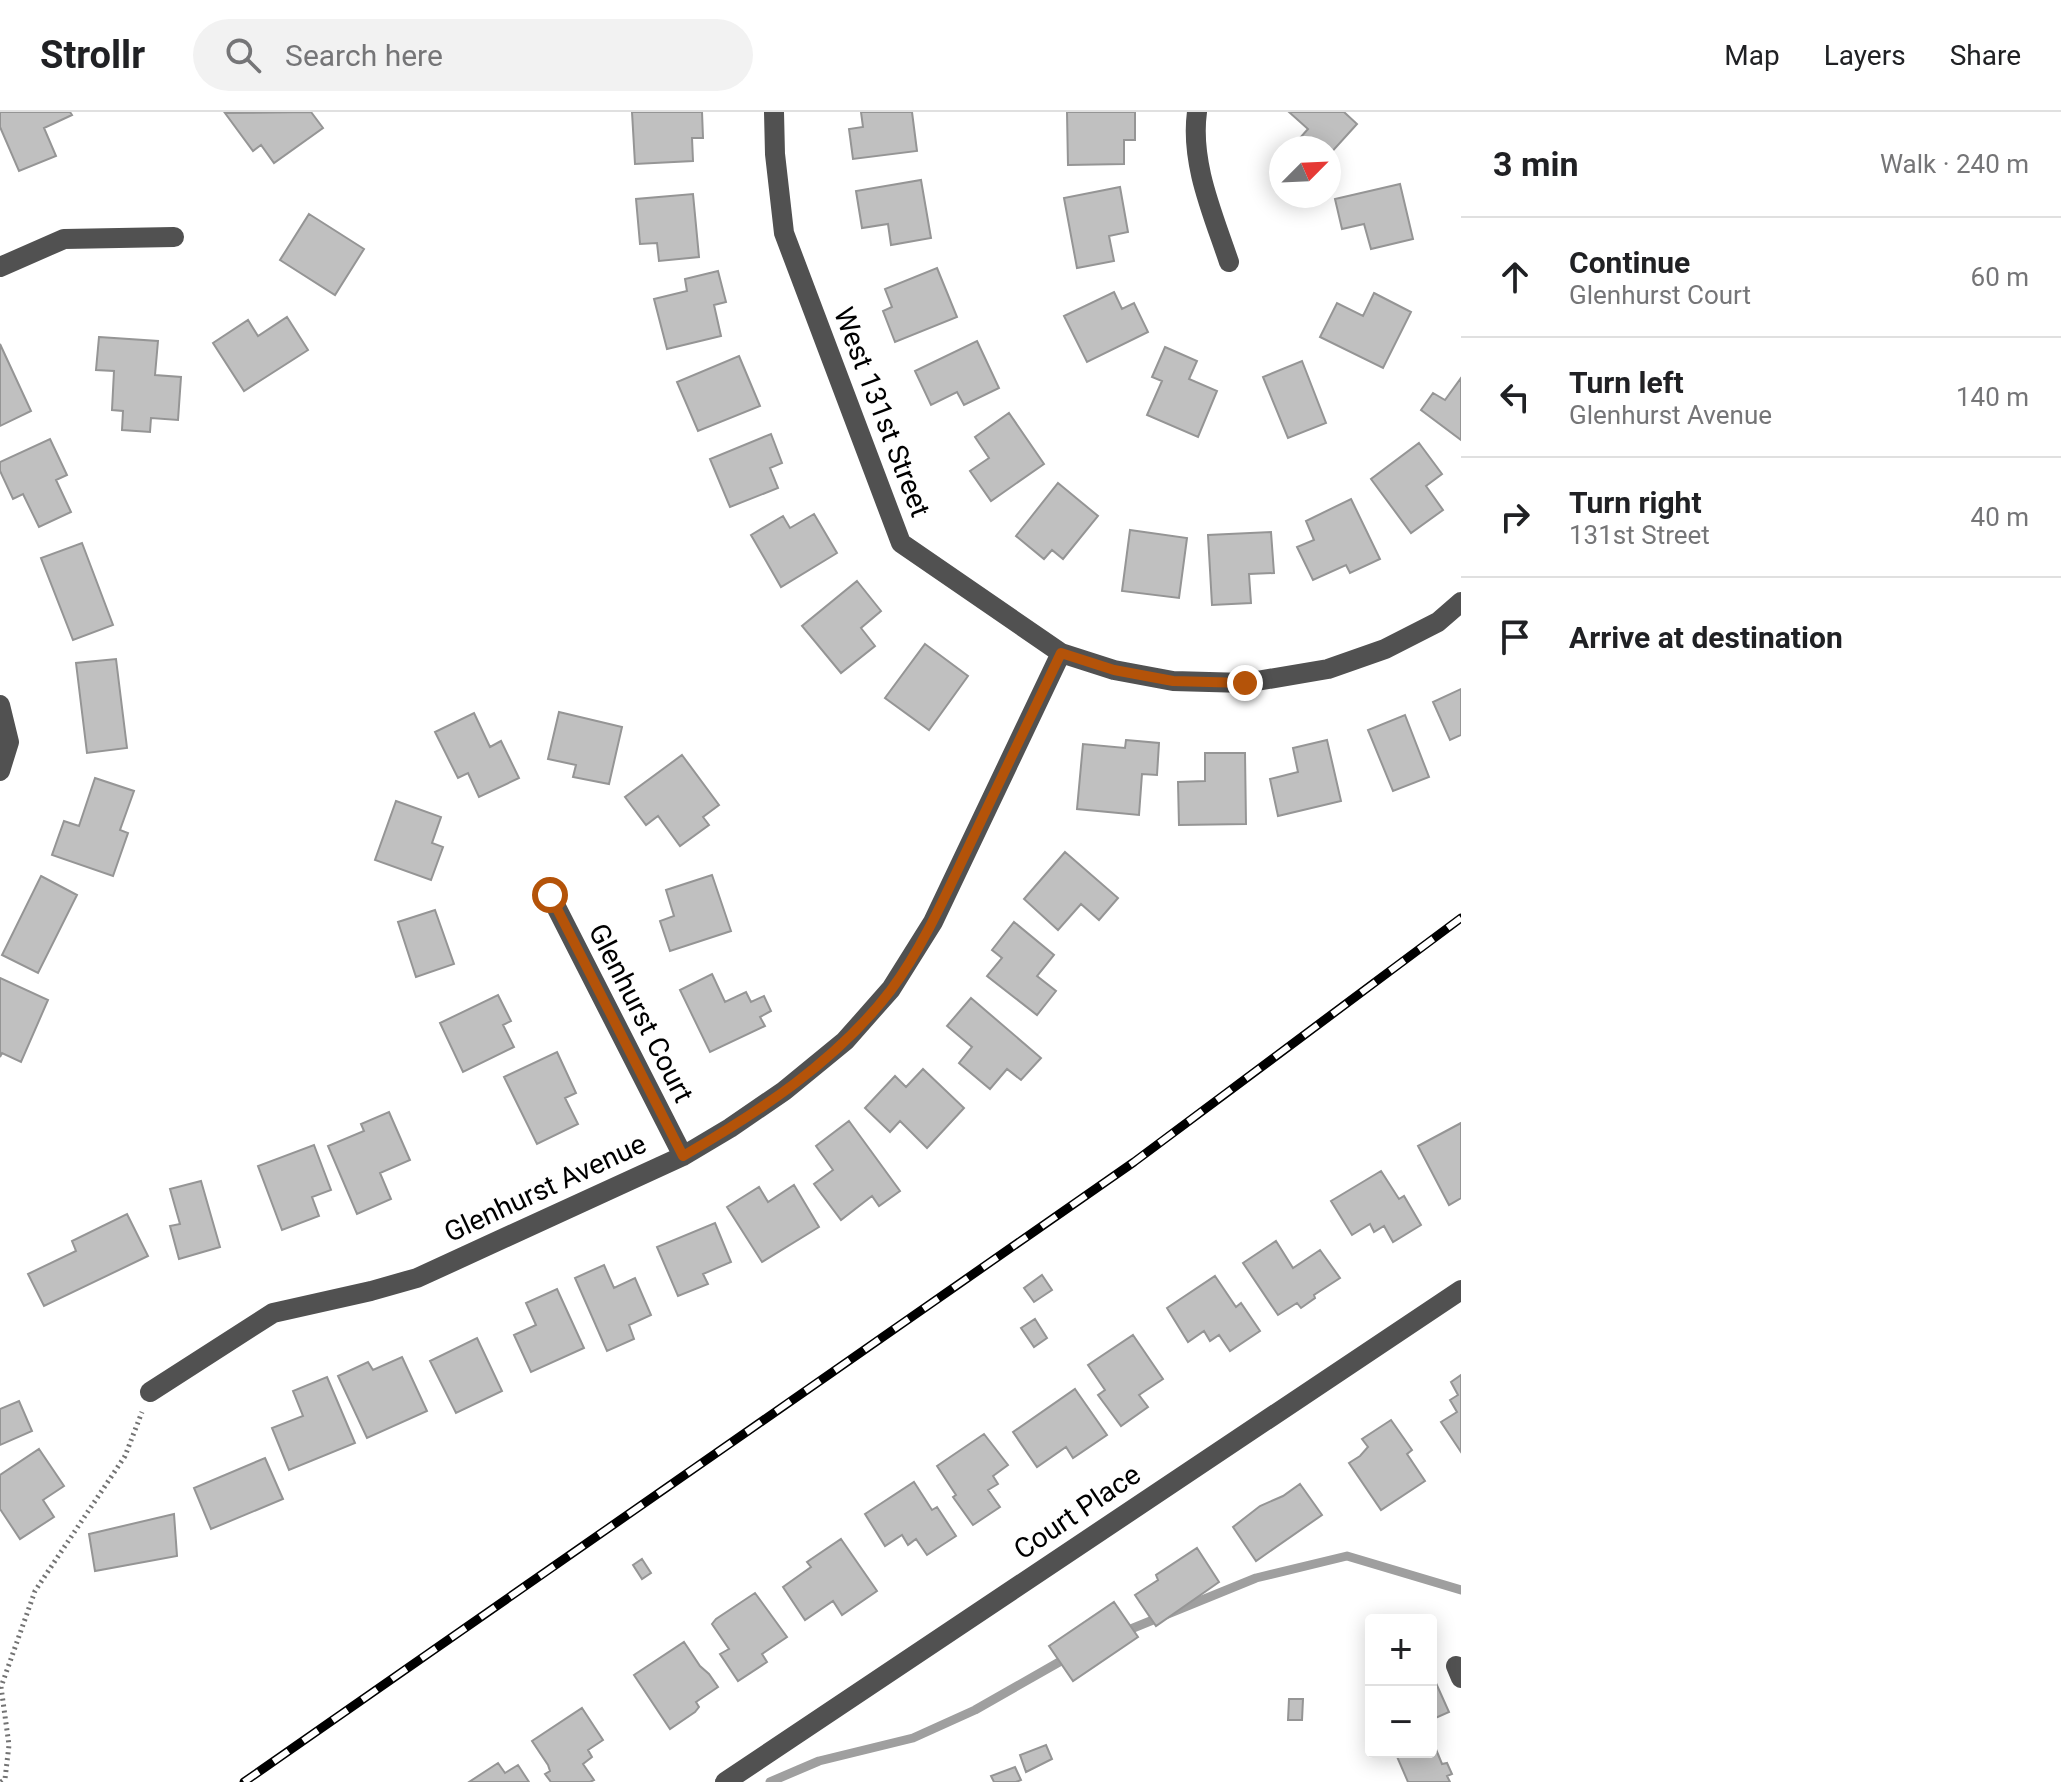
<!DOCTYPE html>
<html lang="en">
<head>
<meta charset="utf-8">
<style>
	body { margin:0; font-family:Roboto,sans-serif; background:#f2f2f2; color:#202124 }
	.controls { position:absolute; right:24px; bottom:24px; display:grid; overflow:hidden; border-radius:8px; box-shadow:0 4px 20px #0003 }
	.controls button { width:72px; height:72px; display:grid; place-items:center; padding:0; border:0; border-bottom:2px solid #e0e0e0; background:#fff; color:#202124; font:40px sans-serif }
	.compass { position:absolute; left:1269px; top:24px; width:72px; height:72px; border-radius:50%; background:#fff; box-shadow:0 4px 20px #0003; rotate:66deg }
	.stop { position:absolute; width:24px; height:24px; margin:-18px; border:6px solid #b45309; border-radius:50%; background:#fff }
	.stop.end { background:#b45309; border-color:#fff; box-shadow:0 2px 8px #0008 }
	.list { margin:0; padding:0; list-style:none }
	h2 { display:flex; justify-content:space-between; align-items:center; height:104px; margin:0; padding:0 32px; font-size:34px }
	h2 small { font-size:26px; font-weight:400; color:#757577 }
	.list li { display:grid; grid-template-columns:52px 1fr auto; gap:24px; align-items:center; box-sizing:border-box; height:120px; padding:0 32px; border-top:2px solid #e0e0e0 }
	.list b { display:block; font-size:30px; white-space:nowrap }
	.list p { margin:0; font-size:26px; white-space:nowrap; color:#757577 }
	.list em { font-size:26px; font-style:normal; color:#757577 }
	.icon { flex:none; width:44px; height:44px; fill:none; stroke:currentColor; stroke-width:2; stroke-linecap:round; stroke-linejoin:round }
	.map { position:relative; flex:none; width:1461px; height:1670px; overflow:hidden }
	header { display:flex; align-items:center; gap:48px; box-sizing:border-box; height:112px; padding:0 40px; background:#fff; border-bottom:2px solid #e0e0e0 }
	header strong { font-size:38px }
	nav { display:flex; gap:44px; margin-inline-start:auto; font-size:28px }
	.search { width:560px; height:72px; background:#f2f2f2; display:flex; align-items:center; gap:20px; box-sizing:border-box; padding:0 28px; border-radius:44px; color:#757577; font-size:30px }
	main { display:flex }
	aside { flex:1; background:#fff }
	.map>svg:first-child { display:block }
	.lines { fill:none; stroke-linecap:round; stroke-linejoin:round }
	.stream { stroke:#9f9f9f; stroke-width:9 }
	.building { fill:#c0c0c0; stroke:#959595; stroke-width:2 }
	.path { stroke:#737373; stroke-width:5; stroke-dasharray:2 4; stroke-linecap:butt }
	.minor { stroke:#515151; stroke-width:20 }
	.rail-casing { stroke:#000; stroke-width:9 }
	.rail { stroke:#fff; stroke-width:6; stroke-dasharray:18; stroke-linecap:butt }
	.route { stroke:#b45309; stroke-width:10 }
	.labels { text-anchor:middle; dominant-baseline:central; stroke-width:6; stroke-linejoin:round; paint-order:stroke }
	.street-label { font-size:28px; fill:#000; stroke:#fff }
</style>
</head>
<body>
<header>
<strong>Strollr</strong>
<div class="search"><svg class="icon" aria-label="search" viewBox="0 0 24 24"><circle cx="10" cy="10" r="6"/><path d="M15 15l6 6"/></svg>Search here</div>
<nav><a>Map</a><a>Layers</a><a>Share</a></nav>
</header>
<main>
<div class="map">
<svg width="1461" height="1670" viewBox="0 0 1461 1670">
	<rect width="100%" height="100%" fill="#fff"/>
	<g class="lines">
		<path class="stream" d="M 1121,1521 L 1256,1466 L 1347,1444 L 1461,1478
			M 770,1670 L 819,1649 L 913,1626 L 975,1598 L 1068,1545"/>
	</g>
	<path class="building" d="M 0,0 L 70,0 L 72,3 L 44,16 L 56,44 L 19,59 L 0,15 Z
		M 311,0 L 323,16 L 274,51 L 261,33 L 253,39 L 225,1 Z
		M 632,0 L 702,0 L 703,26 L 692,26 L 693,49 L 635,52 Z
		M 861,0 L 912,0 L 917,39 L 853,47 L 849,17 L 863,15 Z
		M 1067,0 L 1135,0 L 1135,28 L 1124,28 L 1124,52 L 1068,53 Z
		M 1289,0 L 1344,0 L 1357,12 L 1329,43 L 1329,36 L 1291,36 L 1308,17 Z
		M 921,68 L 931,126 L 891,133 L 888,112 L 862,116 L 856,79 Z
		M 1400,72 L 1413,127 L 1371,137 L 1364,112 L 1342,117 L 1335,87 Z
		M 1120,75 L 1128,120 L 1109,124 L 1114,149 L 1077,156 L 1064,86 Z
		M 693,82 L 699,145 L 659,149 L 657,131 L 640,132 L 636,87 Z
		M 309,102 L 364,137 L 335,183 L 280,148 Z
		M 937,156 L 957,205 L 895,230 L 883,199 L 892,195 L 885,177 Z
		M 718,159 L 726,190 L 714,193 L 721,224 L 667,237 L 654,187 L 687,179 L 685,167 Z
		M 1114,180 L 1122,197 L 1134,191 L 1148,220 L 1087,250 L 1064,204 Z
		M 1374,181 L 1411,200 L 1383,256 L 1320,225 L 1337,191 L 1363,204 Z
		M 287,205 L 308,238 L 244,279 L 213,231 L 248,208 L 258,224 Z
		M 99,225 L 158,229 L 155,263 L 181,265 L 178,308 L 151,306 L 150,320 L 122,318 L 123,299 L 112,298 L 114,259 L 96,258 Z
		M 977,229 L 999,276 L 964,293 L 957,280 L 931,293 L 915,259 Z
		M 0,232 L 31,299 L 0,314 Z
		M 1165,235 L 1197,249 L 1189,267 L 1217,279 L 1198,325 L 1147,303 L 1162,269 L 1152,265 Z
		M 739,244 L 760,294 L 698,319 L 677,270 Z
		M 1302,249 L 1326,311 L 1288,326 L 1263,265 Z
		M 1461,266 L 1461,328 L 1421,298 L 1433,281 L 1445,288 Z
		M 1009,301 L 1044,352 L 991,389 L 970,359 L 989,346 L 975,325 Z
		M 771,322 L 782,351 L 770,356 L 778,376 L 730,395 L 710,347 Z
		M 50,327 L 67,363 L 56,368 L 71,400 L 39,415 L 23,382 L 13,387 L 0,359 L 0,350 Z
		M 1419,331 L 1442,362 L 1426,374 L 1443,398 L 1411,421 L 1371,367 Z
		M 1058,371 L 1098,404 L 1063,447 L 1052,438 L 1044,447 L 1016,424 Z
		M 1351,387 L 1380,447 L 1350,461 L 1346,453 L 1313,468 L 1297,435 L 1314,428 L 1306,409 Z
		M 814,402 L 837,441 L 781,475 L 751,423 L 783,404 L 790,416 Z
		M 1130,418 L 1187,426 L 1179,486 L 1122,479 Z
		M 1271,420 L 1274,461 L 1249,462 L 1251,491 L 1212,493 L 1208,423 Z
		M 82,431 L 113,513 L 73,528 L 41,446 Z
		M 857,469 L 881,499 L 861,516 L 875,534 L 841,561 L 802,514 Z
		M 925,532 L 968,564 L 929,618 L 885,586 Z
		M 116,547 L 127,636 L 87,641 L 76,551 Z
		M 1461,577 L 1461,623 L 1450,628 L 1433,590 Z
		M 559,600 L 622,615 L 609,672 L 573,665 L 576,653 L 548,647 Z
		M 474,601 L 490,635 L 501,629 L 519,666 L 479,685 L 468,661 L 458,666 L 435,620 Z
		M 1405,603 L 1429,665 L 1393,679 L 1368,618 Z
		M 1126,628 L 1159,631 L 1157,663 L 1142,662 L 1139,703 L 1077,697 L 1083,632 L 1125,636 Z
		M 1327,628 L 1341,689 L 1278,704 L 1270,667 L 1298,660 L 1293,636 Z
		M 1205,641 L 1245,641 L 1246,712 L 1179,713 L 1178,670 L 1205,669 Z
		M 682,643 L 719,693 L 703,705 L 709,713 L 680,734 L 658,704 L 646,713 L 625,685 Z
		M 95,666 L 134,679 L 120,718 L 128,721 L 113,764 L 52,743 L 64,709 L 79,714 Z
		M 396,689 L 441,705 L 432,731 L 443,735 L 431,768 L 375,748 Z
		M 1065,740 L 1118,786 L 1099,808 L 1081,792 L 1058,818 L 1024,787 Z
		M 712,763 L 731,819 L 670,839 L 660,809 L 674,804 L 666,778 Z
		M 41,764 L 77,783 L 38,861 L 2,843 Z
		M 435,798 L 454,852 L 416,865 L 398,810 Z
		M 1014,810 L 1054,843 L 1037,864 L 1056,879 L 1037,903 L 987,864 L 1002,846 L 992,838 Z
		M 712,862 L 725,890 L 746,880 L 751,890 L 764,884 L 771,899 L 760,905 L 765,914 L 710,940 L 680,878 Z
		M 0,866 L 48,888 L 21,950 L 2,941 L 0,945 Z
		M 498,883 L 511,909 L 503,913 L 514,935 L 463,960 L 440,911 Z
		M 971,886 L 1041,946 L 1021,968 L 1007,957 L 990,977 L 959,951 L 972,935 L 947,914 Z
		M 557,940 L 576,981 L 565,986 L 578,1012 L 537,1032 L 504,965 Z
		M 923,957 L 964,996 L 927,1036 L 900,1009 L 890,1020 L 865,996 L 895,964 L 906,975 Z
		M 389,1000 L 410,1048 L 380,1061 L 391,1087 L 357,1102 L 328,1034 L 364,1019 L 361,1012 Z
		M 849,1009 L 900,1079 L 879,1094 L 872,1084 L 841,1108 L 814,1072 L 833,1058 L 816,1034 Z
		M 1461,1011 L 1461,1086 L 1449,1093 L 1418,1034 Z
		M 314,1033 L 331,1078 L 312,1085 L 319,1104 L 282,1118 L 258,1054 Z
		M 1381,1059 L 1399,1087 L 1404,1084 L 1421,1113 L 1393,1130 L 1384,1114 L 1374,1120 L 1370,1112 L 1352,1123 L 1331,1089 Z
		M 201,1069 L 220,1135 L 179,1147 L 170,1114 L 180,1112 L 170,1077 Z
		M 794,1073 L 819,1115 L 762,1150 L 727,1095 L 759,1075 L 768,1090 Z
		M 127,1102 L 148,1144 L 44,1194 L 28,1162 L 76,1139 L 72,1129 Z
		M 715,1111 L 731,1150 L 703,1162 L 708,1172 L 678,1184 L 657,1135 Z
		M 1276,1129 L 1293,1156 L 1320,1138 L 1340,1166 L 1314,1183 L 1315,1186 L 1301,1196 L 1297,1191 L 1278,1203 L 1243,1151 Z
		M 604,1153 L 614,1176 L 635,1166 L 651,1203 L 629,1213 L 634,1227 L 607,1239 L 575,1166 Z
		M 1042,1163 L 1052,1178 L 1034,1190 L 1024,1176 Z
		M 1215,1164 L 1236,1195 L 1241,1191 L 1260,1219 L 1230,1239 L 1219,1223 L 1210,1229 L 1204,1219 L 1188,1230 L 1167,1196 Z
		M 557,1177 L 584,1236 L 531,1260 L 514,1223 L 536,1213 L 526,1191 Z
		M 1035,1207 L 1047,1226 L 1034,1235 L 1021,1216 Z
		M 1133,1223 L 1163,1267 L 1139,1283 L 1148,1295 L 1121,1314 L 1098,1283 L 1105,1278 L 1088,1253 Z
		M 477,1226 L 502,1279 L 456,1301 L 430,1249 Z
		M 402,1245 L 427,1299 L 367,1326 L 338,1264 L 368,1250 L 373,1258 Z
		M 1461,1263 L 1461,1340 L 1441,1310 L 1457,1300 L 1450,1288 L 1458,1283 L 1451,1270 Z
		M 327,1265 L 355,1331 L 289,1358 L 272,1316 L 303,1304 L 293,1279 Z
		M 1075,1277 L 1107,1323 L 1073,1346 L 1066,1335 L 1037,1355 L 1013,1320 Z
		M 19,1289 L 32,1319 L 0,1333 L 0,1297 Z
		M 1391,1308 L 1412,1338 L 1407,1342 L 1425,1369 L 1381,1398 L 1349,1351 L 1360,1344 L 1368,1335 L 1362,1327 Z
		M 984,1322 L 1008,1353 L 993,1364 L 998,1372 L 988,1378 L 1000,1395 L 973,1413 L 953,1385 L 956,1383 L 937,1354 Z
		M 39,1337 L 64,1374 L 43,1388 L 54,1405 L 20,1427 L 0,1397 L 0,1363 Z
		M 265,1346 L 283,1387 L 211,1417 L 194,1376 Z
		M 914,1370 L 932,1398 L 937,1395 L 956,1424 L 927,1443 L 916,1427 L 908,1433 L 902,1423 L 885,1434 L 865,1402 Z
		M 1300,1372 L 1322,1403 L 1256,1449 L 1233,1415 L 1260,1394 L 1283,1384 Z
		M 174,1402 L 177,1444 L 95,1459 L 89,1422 Z
		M 841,1427 L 877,1479 L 842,1503 L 833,1489 L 805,1508 L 783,1475 L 811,1455 L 807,1450 Z
		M 1197,1436 L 1219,1470 L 1156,1514 L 1135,1483 L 1158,1468 L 1156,1463 Z
		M 642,1447 L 651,1461 L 642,1467 L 633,1453 Z
		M 755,1481 L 787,1525 L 762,1542 L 767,1550 L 738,1569 L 720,1542 L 729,1537 L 712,1512 L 716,1507 Z
		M 1114,1490 L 1138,1525 L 1073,1569 L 1049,1534 Z
		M 684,1530 L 700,1554 L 709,1562 L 718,1575 L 696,1590 L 699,1595 L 695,1600 L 670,1617 L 634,1563 Z
		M 1431,1560 L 1449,1600 L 1431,1608 Z
		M 1289,1587 L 1303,1587 L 1302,1608 L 1288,1608 Z
		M 582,1596 L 603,1628 L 588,1638 L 592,1645 L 583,1652 L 594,1668 L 590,1670 L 551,1670 L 545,1662 L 550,1659 L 548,1653 L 532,1629 Z
		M 1431,1625 L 1442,1652 L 1447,1651 L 1452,1662 L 1447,1664 L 1450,1670 L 1408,1670 L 1395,1640 L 1431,1640 Z
		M 1046,1633 L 1052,1647 L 1026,1660 L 1020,1643 Z
		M 498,1651 L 505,1661 L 518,1653 L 529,1670 L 469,1670 Z
		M 1015,1655 L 1021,1668 L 1016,1670 L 994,1670 L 991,1664 Z"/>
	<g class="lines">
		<path class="path" d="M 1,1670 L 5,1667 L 9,1633 L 1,1575 L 35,1479 L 125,1344 L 142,1300"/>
		<path class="minor" d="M 774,0 L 775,42 L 784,121 L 901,431 L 1061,541 L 1114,558 L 1173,569 L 1245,571 L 1328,557 L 1385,537 L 1438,510 L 1461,490
			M 1197,0 C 1190,51 1213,102 1229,150
			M 0,155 L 64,127 L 174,125
			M 0,593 L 9,630 L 0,659
			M 550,783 L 683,1044
			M 150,1280 L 273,1201 L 371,1179 L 417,1166 L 683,1044 L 730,1016 L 784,979 L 845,929 L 891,877 L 933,810 L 1061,541
			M 1456,1554 L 1461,1566
			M 725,1670 L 1461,1178"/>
		<defs>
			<path id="rail" d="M 244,1670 L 1134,1050 L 1461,806"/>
		</defs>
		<use href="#rail" class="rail-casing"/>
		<use href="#rail" class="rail"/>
	</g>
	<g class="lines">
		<path class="route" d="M 550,783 L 683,1044 C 759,1000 837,949 891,878 C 923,835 946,782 969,734 C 1000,669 1031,605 1061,541 L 1114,558 L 1173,569 L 1245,571"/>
	</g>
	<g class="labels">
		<g class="street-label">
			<text transform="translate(882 300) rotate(69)">West 131st Street</text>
			<text transform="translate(641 901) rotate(63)">Glenhurst Court</text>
			<text transform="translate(545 1076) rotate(-25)">Glenhurst Avenue</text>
			<text transform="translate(1077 1400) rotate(-34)">Court Place</text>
		</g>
	</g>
</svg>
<div class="controls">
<button>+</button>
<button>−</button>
</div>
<svg class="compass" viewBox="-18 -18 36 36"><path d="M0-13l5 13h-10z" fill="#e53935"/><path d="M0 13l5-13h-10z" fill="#757577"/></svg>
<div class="stop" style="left:550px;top:783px"></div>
<div class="stop end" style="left:1245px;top:571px"></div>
</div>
<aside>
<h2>3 min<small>Walk · 240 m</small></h2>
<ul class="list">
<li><svg class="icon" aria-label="ahead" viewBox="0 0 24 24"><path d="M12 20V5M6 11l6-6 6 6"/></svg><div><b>Continue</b><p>Glenhurst Court</p></div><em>60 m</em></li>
<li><svg class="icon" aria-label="left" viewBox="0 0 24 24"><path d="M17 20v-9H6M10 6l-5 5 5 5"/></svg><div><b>Turn left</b><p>Glenhurst Avenue</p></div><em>140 m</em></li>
<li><svg class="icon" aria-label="right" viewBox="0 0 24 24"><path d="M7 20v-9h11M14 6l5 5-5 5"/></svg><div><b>Turn right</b><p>131st Street</p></div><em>40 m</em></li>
<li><svg class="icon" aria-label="arrive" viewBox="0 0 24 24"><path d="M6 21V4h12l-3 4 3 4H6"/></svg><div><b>Arrive at destination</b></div></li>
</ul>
</aside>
</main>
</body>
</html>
